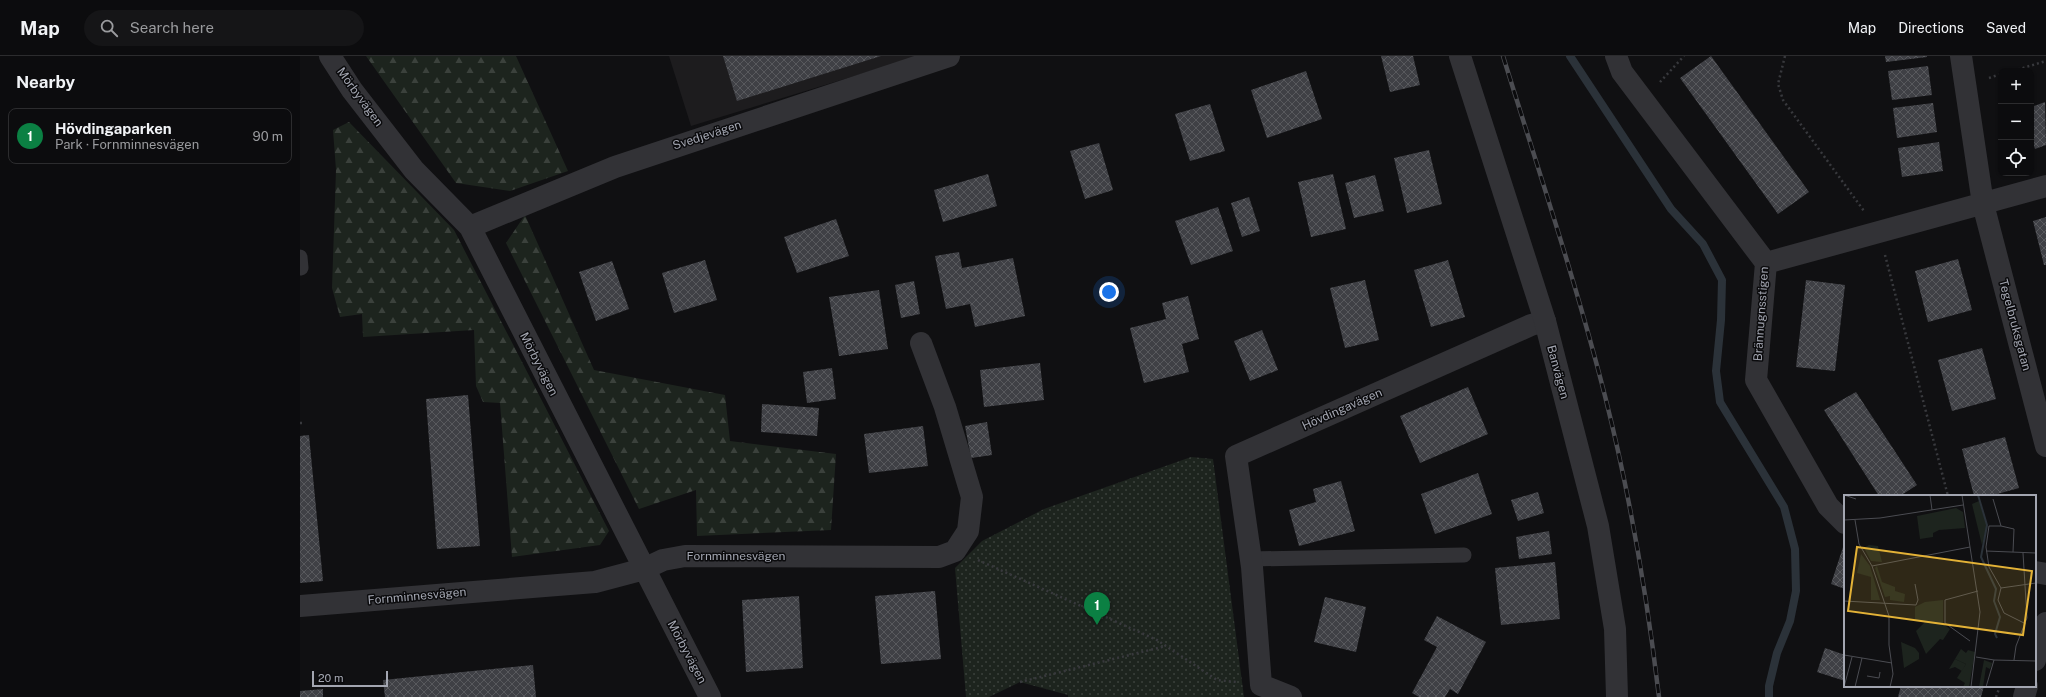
<!DOCTYPE html>
<html lang="en">
<head>
<meta charset="utf-8">
<style>
	body { margin:0; font-family:"Public Sans",sans-serif; background:#151517; color:#f1f3f6 }
	.controls { position:absolute; right:12px; top:12px; display:grid; overflow:hidden; border-radius:8px; box-shadow:0 1px 3px #0004 }
	.controls button { width:36px; height:36px; display:grid; place-items:center; padding:0; border:0; border-bottom:1px solid #2c2c2e; background:#0c0c0e; color:#f1f3f6; font:20px sans-serif }
	.scale { position:absolute; left:12px; bottom:10px; width:76px; box-sizing:border-box; padding-left:4px; border:2px solid #a3a6b1; border-top:0; font-size:11px; line-height:14px; white-space:nowrap; color:#a3a6b1; -webkit-text-stroke:3px #0b0b0d; paint-order:stroke }
	.you { position:absolute; left:809px; top:236px; width:14px; height:14px; margin:-10px; border:3px solid #fff; border-radius:50%; background:#1a73e8; box-shadow:0 0 0 6px #1a73e833 }
	.badge { display:grid; place-items:center; width:26px; height:26px; border-radius:50%; background:#0b8043; color:#fff; font-size:13px; font-weight:700 }
	.pin { position:absolute; translate:-50% -33px; filter:drop-shadow(0 1px 2px #0008) }
	.pin::after { content:''; position:absolute; top:21px; width:14px; height:12px; background:inherit; clip-path:polygon(0 0,100% 0,50% 100%) }
	.list { margin:0; padding:0; list-style:none }
	h2 { display:flex; justify-content:space-between; align-items:center; height:52px; margin:0; padding:0 16px; font-size:17px }
	h2 small { font-size:13px; font-weight:400; color:#9a9b9e }
	.list li { display:grid; grid-template-columns:26px 1fr auto; gap:12px; align-items:center; box-sizing:border-box; height:56px; margin:0 8px 8px; padding:0 8px; border:1px solid #2c2c2e; border-radius:8px }
	.list b { display:block; font-size:15px; white-space:nowrap }
	.list p { margin:0; font-size:13px; white-space:nowrap; color:#9a9b9e }
	.list em { font-size:13px; font-style:normal; color:#9a9b9e }
	.icon { flex:none; width:22px; height:22px; fill:none; stroke:currentColor; stroke-width:2; stroke-linecap:round; stroke-linejoin:round }
	.map { position:relative; flex:none; width:1746px; height:641px; overflow:hidden }
	header { display:flex; align-items:center; gap:24px; box-sizing:border-box; height:56px; padding:0 20px; background:#0c0c0e; border-bottom:1px solid #2c2c2e }
	header strong { font-size:19px }
	nav { display:flex; gap:22px; margin-inline-start:auto; font-size:14px }
	.search { width:280px; height:36px; background:#151517; display:flex; align-items:center; gap:10px; box-sizing:border-box; padding:0 14px; border-radius:22px; color:#9a9b9e; font-size:15px }
	main { display:flex }
	aside { flex:1; background:#0c0c0e }
	.map>svg:first-child { display:block }
	.built { fill:#1d1c1e }
	.forest { fill:url(#forest-firs) }
	.park { fill:url(#park-dots) }
	.lines { fill:none; stroke-linecap:round; stroke-linejoin:round }
	.stream { stroke:#2b3239; stroke-width:8 }
	.building { fill:url(#building-cross-hatch) }
	.path { stroke:#38393d; stroke-width:2.5; stroke-dasharray:2 3; stroke-linecap:butt }
	.service { stroke:#323236; stroke-width:15 }
	.minor { stroke:#323236; stroke-width:22 }
	.tertiary { stroke:#323236; stroke-width:22 }
	.rail-casing { stroke:#4b4c51; stroke-width:4.5 }
	.rail { stroke:#0b0b0d; stroke-width:3; stroke-dasharray:9; stroke-linecap:butt }
	.labels { text-anchor:middle; dominant-baseline:central; stroke-width:3; stroke-linejoin:round; paint-order:stroke }
	.street-label { font-size:12px; fill:#a3a6b1; stroke:#0b0b0d }
	.inset-river { fill:none; stroke:#2b3239; stroke-width:2 }
	.inset-road { fill:none; stroke:#4b4c52; stroke-width:1 }
	.view { fill:#e3b237; fill-opacity:0.15; stroke:#e3b237; stroke-width:2 }
	.inset-edge { fill:none; stroke:#a3a6b1; stroke-width:2 }
</style>
</head>
<body>
<header>
<strong>Map</strong>
<div class="search"><svg class="icon" aria-label="search" viewBox="0 0 24 24"><circle cx="10" cy="10" r="6"/><path d="M15 15l6 6"/></svg>Search here</div>
<nav><a>Map</a><a>Directions</a><a>Saved</a></nav>
</header>
<main>
<aside>
<h2>Nearby<small></small></h2>
<ul class="list">
<li><span class="badge">1</span><div><b>Hövdingaparken</b><p>Park · Fornminnesvägen</p></div><em>90 m</em></li>
</ul>
</aside>
<div class="map">
<svg width="1746" height="641" viewBox="0 0 1746 641">
	<defs>
		<pattern id="forest-firs" width="22" height="20" patternUnits="userSpaceOnUse"><rect width="22" height="20" fill="#1d241e"/><path d="M5 1l3.5 6h-7zM16 11l3.5 6h-7z" fill="#3b413c"/></pattern>
		<pattern id="park-dots" width="8" height="8" patternUnits="userSpaceOnUse"><rect width="8" height="8" fill="#1d241e"/><path d="M2 2h.1M6 6h.1" fill="none" stroke="#3b413c" stroke-width="1.8" stroke-linecap="round"/></pattern>
		<pattern id="building-cross-hatch" width="8" height="8" patternUnits="userSpaceOnUse"><rect width="8" height="8" fill="#3f4045"/><path d="M0 0l8 8M0 8l8-8" fill="none" stroke="#58595d"/></pattern>
	</defs>
	<rect width="100%" height="100%" fill="#101012"/>
	<path class="built" d="M 369,0 L 620,0 L 391,70 Z"/>
	<path class="forest" d="M 66,0 L 216,0 L 268,115 L 210,135 L 156,127 Z
		M 49,66 L 154,174 L 309,475 L 300,489 L 212,501 L 200,347 L 183,346 L 176,330 L 174,274 L 63,281 L 62,258 L 40,261 L 32,232 L 36,114 L 33,74 Z
		M 225,159 L 294,314 L 425,339 L 430,385 L 536,398 L 531,474 L 397,480 L 396,434 L 339,453 L 206,187 Z"/>
	<path class="park" d="M 891,401 L 913,403 L 944,641 L 768,641 L 768,639 L 720,626 L 689,641 L 666,641 L 655,512 L 682,485 L 744,453 Z"/>
	<g class="lines">
		<path class="stream" d="M 1270,0 L 1371,153 L 1403,188 L 1422,224 L 1421,264 L 1416,315 L 1420,346 L 1484,451 L 1495,493 L 1496,535 L 1490,565 L 1477,597 L 1469,630 L 1469,641"/>
	</g>
	<path class="building" d="M 423,0 L 581,0 L 437,45 Z
		M 1081,0 L 1113,0 L 1120,29 L 1090,36 Z
		M 1411,0 L 1509,136 L 1478,158 L 1380,22 Z
		M 1585,0 L 1627,0 L 1627,1 L 1586,6 Z
		M 1628,10 L 1632,39 L 1592,44 L 1588,15 Z
		M 1006,15 L 1022,63 L 967,82 L 951,34 Z
		M 1745,46 L 1746,89 L 1735,93 L 1731,82 L 1731,51 Z
		M 1633,47 L 1637,76 L 1597,82 L 1593,52 Z
		M 910,48 L 925,95 L 890,105 L 875,58 Z
		M 1639,86 L 1643,115 L 1602,121 L 1598,92 Z
		M 799,87 L 813,134 L 785,143 L 770,95 Z
		M 1129,94 L 1142,148 L 1107,157 L 1094,102 Z
		M 688,118 L 697,150 L 643,166 L 634,134 Z
		M 1033,118 L 1046,173 L 1011,181 L 998,126 Z
		M 1075,119 L 1084,155 L 1054,162 L 1045,127 Z
		M 949,141 L 960,175 L 942,181 L 931,147 Z
		M 918,151 L 933,195 L 891,209 L 875,165 Z
		M 1746,161 L 1746,209 L 1744,209 L 1733,165 Z
		M 536,163 L 549,200 L 497,217 L 484,181 Z
		M 659,196 L 662,212 L 713,202 L 725,260 L 675,271 L 670,248 L 646,253 L 635,200 Z
		M 1658,203 L 1672,254 L 1628,266 L 1615,215 Z
		M 405,204 L 417,244 L 374,257 L 362,217 Z
		M 1148,204 L 1165,261 L 1131,271 L 1114,214 Z
		M 312,205 L 329,253 L 296,265 L 279,216 Z
		M 1065,224 L 1079,284 L 1045,292 L 1030,232 Z
		M 1506,224 L 1545,229 L 1535,315 L 1496,311 Z
		M 614,225 L 620,258 L 601,262 L 595,229 Z
		M 579,234 L 588,293 L 539,300 L 529,241 Z
		M 888,240 L 899,283 L 882,288 L 889,316 L 844,327 L 830,272 L 866,263 L 862,247 Z
		M 962,274 L 978,314 L 950,325 L 934,285 Z
		M 1682,292 L 1696,343 L 1652,355 L 1638,304 Z
		M 740,307 L 744,344 L 684,351 L 680,314 Z
		M 532,312 L 536,343 L 507,347 L 503,316 Z
		M 1168,331 L 1188,378 L 1120,407 L 1100,360 Z
		M 1556,336 L 1617,429 L 1600,440 L 1579,440 L 1524,354 Z
		M 168,339 L 180,490 L 137,493 L 126,343 Z
		M 462,348 L 519,352 L 517,380 L 461,376 Z
		M 687,366 L 692,399 L 671,402 L 665,370 Z
		M 623,370 L 628,410 L 569,417 L 564,378 Z
		M 9,379 L 23,525 L 0,527 L 0,380 Z
		M 1705,381 L 1719,432 L 1690,440 L 1674,440 L 1662,393 Z
		M 1178,417 L 1192,458 L 1135,478 L 1121,438 Z
		M 1041,425 L 1055,475 L 999,490 L 989,454 L 1016,446 L 1013,433 Z
		M 1238,436 L 1244,457 L 1218,465 L 1211,444 Z
		M 1249,475 L 1252,498 L 1219,503 L 1216,481 Z
		M 1544,488 L 1545,488 L 1545,533 L 1531,528 Z
		M 1255,506 L 1260,563 L 1201,569 L 1195,512 Z
		M 635,535 L 641,603 L 581,608 L 575,540 Z
		M 499,540 L 503,612 L 446,616 L 442,544 Z
		M 1025,541 L 1066,551 L 1056,596 L 1014,586 Z
		M 1137,560 L 1186,586 L 1158,638 L 1150,633 L 1145,641 L 1119,641 L 1112,637 L 1137,591 L 1124,584 Z
		M 1525,592 L 1545,599 L 1545,625 L 1517,616 Z
		M 233,609 L 236,641 L 85,641 L 83,624 Z
		M 1601,630 L 1684,630 L 1681,641 L 1598,641 Z
		M 23,633 L 23,641 L 0,641 L 0,635 Z"/>
	<g class="lines">
		<path class="path" d="M 1485,0 L 1478,28 L 1483,44 L 1564,155
			M 1713,15 L 1746,5
			M 1689,22 L 1701,18
			M 1360,26 L 1384,0
			M 1585,199 L 1648,440
			M 0,367 L 4,367
			M 678,504 L 857,584 L 917,624 L 937,626
			M 720,626 L 866,590
			M 1696,641 L 1700,630"/>
		<path class="service" d="M 0,201 L 1,212
			M 951,503 L 1164,499"/>
		<path class="minor" d="M 30,0 L 52,34 L 114,114 L 170,171 L 410,641
			M 1316,0 L 1322,16 L 1466,207 L 1456,324 L 1528,450 L 1545,467
			M 1661,0 L 1683,148 L 1746,390
			M 170,171 L 315,111 L 649,0
			M 1466,207 L 1746,130
			M 1735,516 L 1746,518
			M 0,550 L 295,526 L 344,513 L 363,504 L 385,500 L 639,501 L 655,495 L 668,475 L 672,441 L 645,351 L 621,287
			M 1735,604 L 1746,567
			M 991,641 L 961,629 L 952,511 L 936,400 L 1231,269 L 1245,265
			M 1724,641 L 1727,630"/>
		<path class="tertiary" d="M 1160,0 L 1245,265 L 1298,470 L 1315,573 L 1317,641"/>
		<defs>
			<path id="rail" d="M 1203,0 C 1238,113 1276,226 1305,340 C 1330,439 1347,540 1359,641"/>
		</defs>
		<use href="#rail" class="rail-casing"/>
		<use href="#rail" class="rail"/>
	</g>
	<g class="labels">
		<g class="street-label">
			<text transform="translate(60 41) rotate(54)">Mörbyvägen</text>
			<text transform="translate(407 79) rotate(-18)">Svedjevägen</text>
			<text transform="translate(1461 258) rotate(-86)">Brännugnsstigen</text>
			<text transform="translate(1715 269) rotate(75)">Tegelbruksgatan</text>
			<text transform="translate(239 308) rotate(63)">Mörbyvägen</text>
			<text transform="translate(1258 316) rotate(75)">Banvägen</text>
			<text transform="translate(1042 353) rotate(-24)">Hövdingavägen</text>
			<text x="436" y="500">Fornminnesvägen</text>
			<text transform="translate(117 540) rotate(-5)">Fornminnesvägen</text>
			<text transform="translate(387 596) rotate(62)">Mörbyvägen</text>
		</g>
	</g>
	<g transform="translate(1544 439)">
		<rect width="192" height="192" fill="#101012"/>
		<path d="M 112,13 L 119,17 L 121,33 L 95,35 L 89,38 L 89,42 L 76,44 L 73,21 Z" fill="#1d241e"/>
		<path d="M 135,6 L 143,31 L 138,50 L 128,9 ZM 25,50 L 34,51 L 38,67 L 27,66 L 20,53 ZM 17,59 L 26,71 L 36,105 L 27,105 L 27,82 L 13,78 ZM 33,71 L 38,87 L 51,92 L 51,96 L 61,99 L 60,107 L 46,105 L 46,101 L 41,102 L 31,73 ZM 111,164 L 122,169 L 118,176 L 111,172 L 105,174 Z" fill="#1d241e"/>
		<path d="M 99,105 L 99,129 L 106,134 L 99,145 L 96,144 L 82,159 L 72,136 L 81,127 L 71,126 L 71,112 L 81,107 ZM 57,147 L 71,153 L 75,158 L 75,164 L 60,173 ZM 117,154 L 122,158 L 124,155 L 131,157 L 125,192 L 119,192 L 121,188 L 113,183 L 122,169 L 111,164 ZM 140,165 L 148,168 L 146,174 L 142,172 L 139,192 L 135,192 Z" fill="#1d241e"/>
		<path class="inset-river" d="M 134,0 L 143,30 L 137,62 L 152,94 L 150,106 L 156,122 L 151,139 L 153,143"/>
		<path class="inset-road" d="M 0,0 L 12,4M 86,0 L 88,15M 118,0 L 136,117 L 127,192M 149,4 L 157,31 L 170,34 L 169,57M 0,25 L 36,23 L 119,10M 11,25 L 15,49 L 28,71 L 45,121 L 45,150 L 49,179 L 46,192M 157,31 L 145,31 L 142,52 L 145,72 L 157,93 L 154,105 L 160,118 L 182,129M 142,56 L 192,58M 28,71 L 126,52M 157,93 L 192,88M 0,106 L 72,110 L 74,105 L 71,89M 126,146 L 101,128 L 101,105 L 134,96M 0,160 L 48,168M 132,162 L 150,165 L 142,192M 150,165 L 192,166M 170,165 L 172,151 L 183,123 L 179,58M 23,181 L 35,183 L 36,177M 0,192 L 8,162M 11,192 L 18,163"/>
		<path class="view" d="M 13,52 L 188,76 L 179,140 L 4,116 Z"/>
		<rect width="192" height="192" class="inset-edge"/>
	</g>
</svg>
<div class="controls">
<button>+</button>
<button>−</button>
<button><svg class="icon" aria-label="locate" viewBox="0 0 24 24"><circle cx="12" cy="12" r="6"/><path d="M12 2v4M12 18v4M2 12h4M18 12h4"/></svg></button>
</div>
<div class="scale">20 m</div>
<div class="you"></div>
<div class="pin badge" style="left:797px;top:569px">1</div>
</div>
</main>
</body>
</html>
